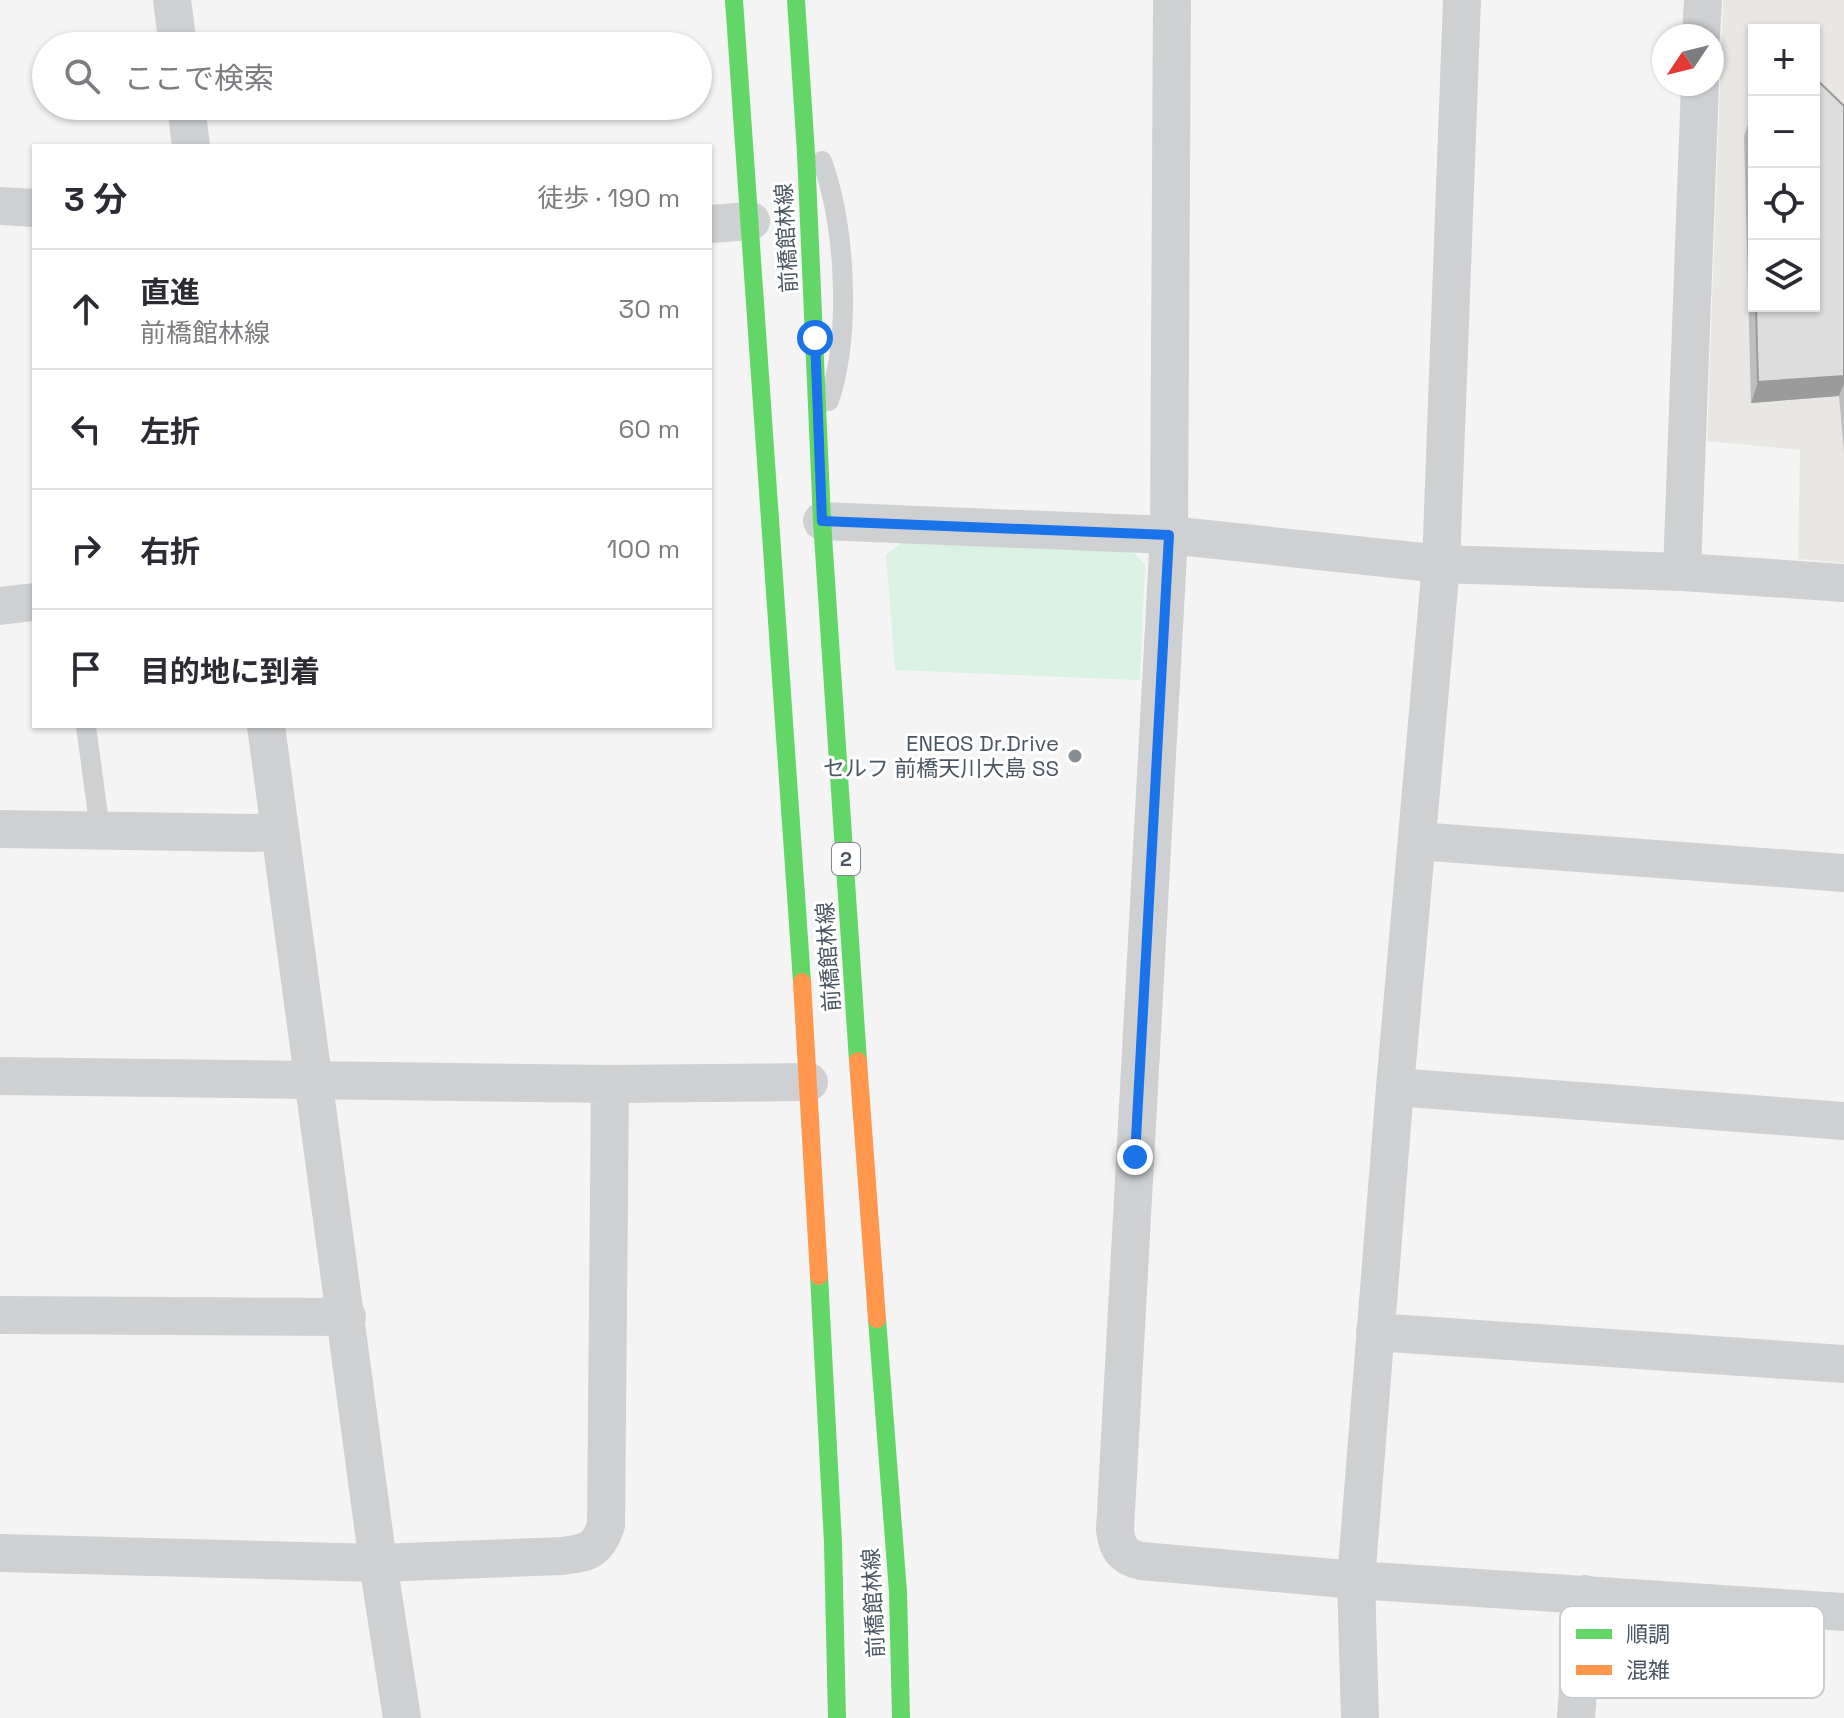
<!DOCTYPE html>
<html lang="ja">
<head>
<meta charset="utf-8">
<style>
	body { margin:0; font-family:"Space Grotesk","Noto Sans JP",sans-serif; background:#f7f7f7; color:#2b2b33 }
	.controls { position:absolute; right:24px; top:24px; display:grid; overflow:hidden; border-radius:0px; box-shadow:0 2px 6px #0004 }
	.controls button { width:72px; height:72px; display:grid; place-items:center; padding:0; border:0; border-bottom:2px solid #e1e1e2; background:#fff; color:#2b2b33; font:40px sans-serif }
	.compass { position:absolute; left:1652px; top:24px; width:72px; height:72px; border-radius:50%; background:#fff; box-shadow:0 2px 6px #0004; rotate:235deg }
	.stop { position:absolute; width:24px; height:24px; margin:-18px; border:6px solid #1a73e8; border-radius:50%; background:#fff }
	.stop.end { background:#1a73e8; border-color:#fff; box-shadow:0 2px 8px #0008 }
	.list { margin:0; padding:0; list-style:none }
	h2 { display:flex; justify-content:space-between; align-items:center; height:104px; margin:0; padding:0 32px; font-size:34px }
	h2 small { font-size:26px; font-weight:400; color:#7c7c81 }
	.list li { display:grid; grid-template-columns:52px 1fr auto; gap:24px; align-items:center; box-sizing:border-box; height:120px; padding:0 32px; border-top:2px solid #e1e1e2 }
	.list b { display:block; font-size:30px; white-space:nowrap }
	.list p { margin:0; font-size:26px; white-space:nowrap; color:#7c7c81 }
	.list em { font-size:26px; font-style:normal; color:#7c7c81 }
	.icon { flex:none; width:44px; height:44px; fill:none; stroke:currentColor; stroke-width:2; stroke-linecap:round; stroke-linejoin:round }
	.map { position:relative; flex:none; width:1844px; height:1718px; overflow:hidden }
	.search { position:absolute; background:#fff; box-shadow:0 2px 6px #0004; left:32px; top:32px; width:680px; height:88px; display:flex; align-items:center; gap:20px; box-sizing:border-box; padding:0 28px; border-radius:44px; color:#7c7c81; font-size:30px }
	.panel { position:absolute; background:#fff; box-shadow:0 2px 6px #0004; left:32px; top:144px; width:680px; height:584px; border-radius:0px }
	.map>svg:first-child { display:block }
	.commercial { fill:#e8e7e3; fill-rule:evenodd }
	.green { fill:#d9f2e3 }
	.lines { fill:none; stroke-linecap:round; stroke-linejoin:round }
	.lane { stroke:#ced0d2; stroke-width:20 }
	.street { stroke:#ced0d2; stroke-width:38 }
	.fast { stroke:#63d668; stroke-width:18 }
	.slow { stroke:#ff974d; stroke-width:18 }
	.wall { fill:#bebebf }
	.shaded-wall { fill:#9b9b9b }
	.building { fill:#ddddde; stroke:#9b9b9b; stroke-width:2 }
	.route { stroke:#1a73e8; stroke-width:10 }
	.poi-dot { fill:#868d94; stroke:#fff; stroke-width:3 }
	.labels { text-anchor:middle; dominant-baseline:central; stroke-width:6; stroke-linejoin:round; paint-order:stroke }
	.shield { fill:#fff; stroke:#808990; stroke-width:2 }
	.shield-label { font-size:20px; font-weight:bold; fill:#4a5661 }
	.street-label { font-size:22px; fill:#4a5661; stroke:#fff }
	.poi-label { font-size:22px; fill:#4a5661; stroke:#fff; text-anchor:end }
	.key { fill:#fff; stroke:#c9ccd0; stroke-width:2 }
	.key-label { font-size:22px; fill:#4a5661 }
</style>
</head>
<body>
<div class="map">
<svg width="1844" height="1718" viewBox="0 0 1844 1718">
	<rect width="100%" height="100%" fill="#f4f4f4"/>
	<path class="commercial" d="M 1723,0 L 1844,0 L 1844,563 L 1798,559 L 1800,450 L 1707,441 ZM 1754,30 L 1814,30 L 1814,306 L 1754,306 Z"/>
	<path class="green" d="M 902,542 L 1131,549 L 1145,565 L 1140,680 L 895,670 L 886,555 Z"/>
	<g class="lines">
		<path class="lane" d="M 822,161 C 846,228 851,334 829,401
			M 86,726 L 100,830"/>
		<path class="street" d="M 172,0 L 178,46
			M 1172,0 L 1169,535 L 1115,1530 C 1117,1548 1123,1557 1141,1561 L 1356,1580 L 1844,1612
			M 1701,36 L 1703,0
			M 186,106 L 191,146
			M 0,206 L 34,208
			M 710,224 L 751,221
			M 822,521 L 1169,535 L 1441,564 L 1682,572 L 1844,583
			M 1682,572 L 1700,84
			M 0,606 L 34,602
			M 266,726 L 378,1563 L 402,1718
			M 0,829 L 253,833 L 280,831
			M 1418,841 L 1844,873
			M 0,1076 L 610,1084 L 809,1082
			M 1395,1087 L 1844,1121
			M 0,1315 L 347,1317
			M 1375,1332 L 1844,1364
			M 0,1553 L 378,1563 L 562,1556 C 587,1553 598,1551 606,1525 L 610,1084
			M 1360,1718 L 1356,1580 L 1395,1087 L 1441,564 L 1462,0
			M 1576,1718 L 1585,1594"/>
		<path class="fast" d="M 734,0 L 802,982
			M 796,0 L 806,153 L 822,521 L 858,1061
			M 819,1276 L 833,1543 L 837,1718
			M 877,1319 L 898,1592 L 901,1718"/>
		<path class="slow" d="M 802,982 L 819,1276
			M 858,1061 L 877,1319"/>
	</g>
	<path class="wall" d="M 1844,106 L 1844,452 L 1839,396 L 1751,403 L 1744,136 L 1751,116 L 1754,113 L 1754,306 L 1814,306 Z"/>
	<path class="shaded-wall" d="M 1844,376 L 1844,384 L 1839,396 L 1751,403 L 1758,382 Z"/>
	<path class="building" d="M 1814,77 L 1844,106 L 1844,376 L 1758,382 L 1756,306 L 1814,306 Z
		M 1754,113 L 1754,229 L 1751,116 Z"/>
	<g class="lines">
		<path class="route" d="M 815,338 L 822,521 L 1169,535 L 1135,1157"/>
	</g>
	<circle class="poi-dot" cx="1075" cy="756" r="8"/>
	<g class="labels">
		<rect class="shield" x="832" y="843" width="28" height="32" rx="6"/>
		<g class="shield-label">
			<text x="846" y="859">2</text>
		</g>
		<g class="street-label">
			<text transform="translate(786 238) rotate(-93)">前橋館林線</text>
			<text transform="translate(828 957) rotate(-94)">前橋館林線</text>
			<text transform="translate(873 1603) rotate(-93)">前橋館林線</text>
		</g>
		<g class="poi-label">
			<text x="1059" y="743">ENEOS Dr.Drive<tspan x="1059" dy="25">セルフ 前橋天川大島 SS</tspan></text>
		</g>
	</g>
	<rect x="1560" y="1606" width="264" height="92" rx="12" class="key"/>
	<rect x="1576" y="1629" width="36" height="10" fill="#63d668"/>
	<rect x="1576" y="1665" width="36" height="10" fill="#ff974d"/>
	<g class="key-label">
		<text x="1626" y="1642">順調</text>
		<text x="1626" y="1678">混雑</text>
	</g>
</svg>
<div class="controls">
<button>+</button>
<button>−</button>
<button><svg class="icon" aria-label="locate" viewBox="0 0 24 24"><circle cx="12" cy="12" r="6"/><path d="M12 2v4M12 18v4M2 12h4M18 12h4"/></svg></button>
<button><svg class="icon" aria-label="layers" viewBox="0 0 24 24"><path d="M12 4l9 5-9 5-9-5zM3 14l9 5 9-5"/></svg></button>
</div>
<svg class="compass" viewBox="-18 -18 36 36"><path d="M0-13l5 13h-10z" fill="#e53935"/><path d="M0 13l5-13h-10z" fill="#7c7c81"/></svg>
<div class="stop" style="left:815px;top:338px"></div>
<div class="stop end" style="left:1135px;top:1157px"></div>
<div class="search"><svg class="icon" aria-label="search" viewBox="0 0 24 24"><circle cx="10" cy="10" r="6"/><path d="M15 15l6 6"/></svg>ここで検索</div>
<section class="panel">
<h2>3 分<small>徒歩 · 190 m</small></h2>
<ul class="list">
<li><svg class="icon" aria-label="ahead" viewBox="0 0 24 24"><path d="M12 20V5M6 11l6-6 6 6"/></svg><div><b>直進</b><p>前橋館林線</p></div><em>30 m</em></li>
<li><svg class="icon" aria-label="left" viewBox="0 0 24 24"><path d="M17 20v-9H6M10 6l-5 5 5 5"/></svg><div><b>左折</b></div><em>60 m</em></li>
<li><svg class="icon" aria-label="right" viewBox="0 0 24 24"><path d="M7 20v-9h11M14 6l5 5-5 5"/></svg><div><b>右折</b></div><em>100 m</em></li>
<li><svg class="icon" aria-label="arrive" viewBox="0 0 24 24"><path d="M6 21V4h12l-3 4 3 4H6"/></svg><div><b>目的地に到着</b></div></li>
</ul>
</section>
</div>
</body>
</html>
